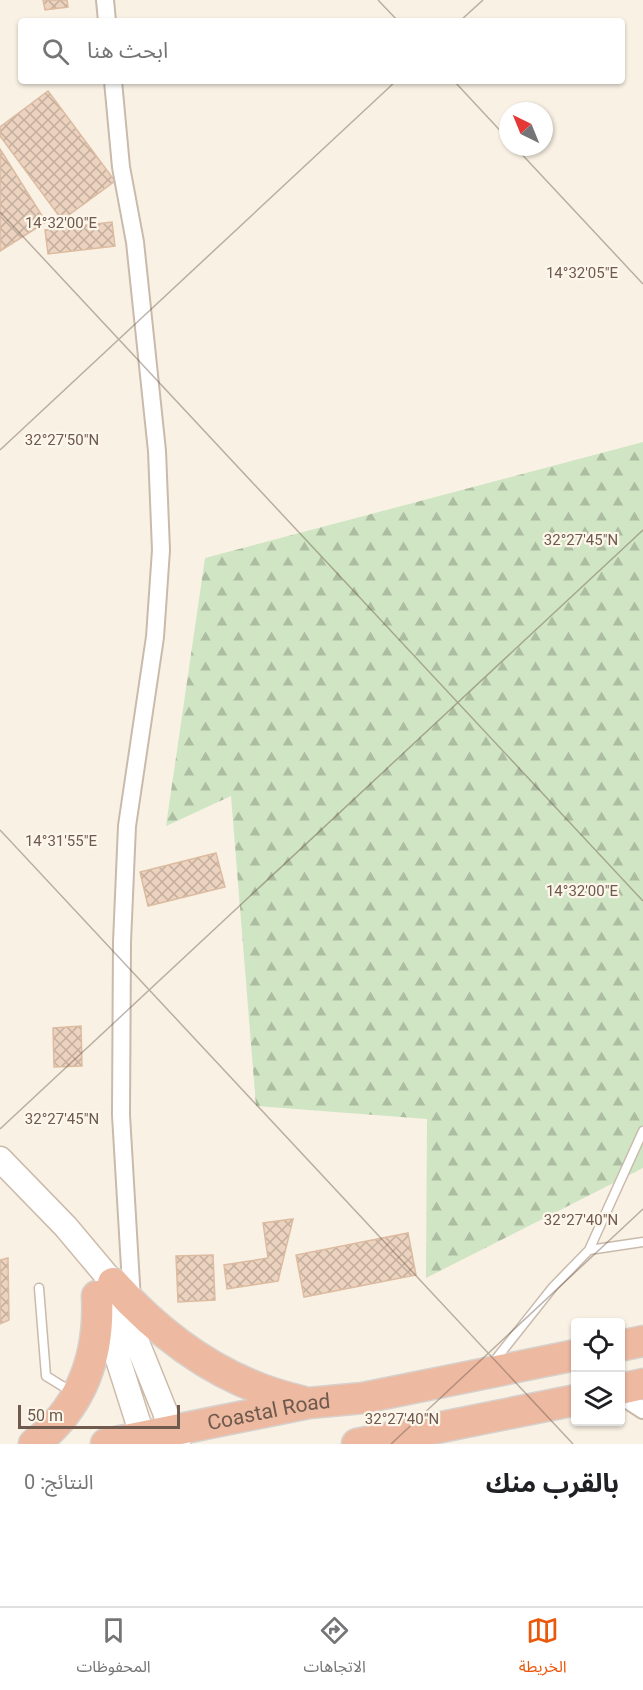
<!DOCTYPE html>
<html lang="ar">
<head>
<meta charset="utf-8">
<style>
	body { margin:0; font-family:Roboto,"Noto Sans Arabic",sans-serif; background:#f2f2f2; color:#202124; direction:rtl }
	.controls { position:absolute; right:18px; bottom:18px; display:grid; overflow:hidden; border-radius:6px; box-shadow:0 2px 4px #0004 }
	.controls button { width:54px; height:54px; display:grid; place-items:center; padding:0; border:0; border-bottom:2px solid #e0e0e0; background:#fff; color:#202124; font:30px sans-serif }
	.compass { position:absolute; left:499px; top:102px; width:54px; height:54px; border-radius:50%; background:#fff; box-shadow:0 2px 4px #0004; rotate:317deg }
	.scale { position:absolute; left:18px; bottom:15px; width:162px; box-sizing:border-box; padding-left:6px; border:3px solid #6f5a4d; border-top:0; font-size:16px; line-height:21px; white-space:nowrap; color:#6f5a4d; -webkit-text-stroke:4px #fdf6ea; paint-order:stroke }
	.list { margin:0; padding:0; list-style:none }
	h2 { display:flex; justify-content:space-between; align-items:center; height:78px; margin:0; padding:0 24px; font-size:26px }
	h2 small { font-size:20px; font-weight:400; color:#757577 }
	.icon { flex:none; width:33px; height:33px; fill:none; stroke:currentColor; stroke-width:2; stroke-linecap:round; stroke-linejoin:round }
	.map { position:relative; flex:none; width:643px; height:1444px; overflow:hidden; direction:ltr }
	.search { position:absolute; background:#fff; box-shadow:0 2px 4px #0004; left:18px; right:18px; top:18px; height:66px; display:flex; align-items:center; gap:15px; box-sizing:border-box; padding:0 21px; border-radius:6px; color:#757577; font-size:22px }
	.sheet { height:162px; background:#fff }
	nav { display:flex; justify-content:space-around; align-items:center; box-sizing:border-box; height:84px; border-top:2px solid #e0e0e0; background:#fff; font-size:16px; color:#757577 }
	nav a { display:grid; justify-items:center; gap:3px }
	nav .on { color:#ea580c }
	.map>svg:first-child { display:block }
	.forest { fill:url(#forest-firs) }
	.building { fill:url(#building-cross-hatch); stroke:#ddbba1; stroke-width:1.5 }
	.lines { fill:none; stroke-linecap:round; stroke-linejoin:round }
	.lane-casing { stroke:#c9baac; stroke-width:11 }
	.street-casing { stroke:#c9baac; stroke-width:20 }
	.secondary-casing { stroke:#cba; stroke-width:27 }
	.highway-casing { stroke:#d7d1cd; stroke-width:33 }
	.lane { stroke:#fff; stroke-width:8 }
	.street { stroke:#fff; stroke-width:16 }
	.secondary { stroke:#fff; stroke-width:24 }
	.highway { stroke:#edb9a1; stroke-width:30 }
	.ticks { fill:none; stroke:#6f5a4d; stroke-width:1.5; stroke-opacity:0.45 }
	.labels { text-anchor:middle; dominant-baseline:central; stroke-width:4.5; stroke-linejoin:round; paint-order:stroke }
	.street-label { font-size:21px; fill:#6f5a4d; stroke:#fdf6ea }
	.ticks-label { font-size:15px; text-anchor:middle; fill:#6f5a4d; stroke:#fdf6ea; stroke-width:4.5; stroke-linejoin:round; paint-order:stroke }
</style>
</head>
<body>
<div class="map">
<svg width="643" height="1444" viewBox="0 0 643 1444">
	<defs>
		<pattern id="forest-firs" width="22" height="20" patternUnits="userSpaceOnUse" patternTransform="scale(1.5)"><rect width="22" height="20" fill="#d0e5c4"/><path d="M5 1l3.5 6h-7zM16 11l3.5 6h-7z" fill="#adbda1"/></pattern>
		<pattern id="building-cross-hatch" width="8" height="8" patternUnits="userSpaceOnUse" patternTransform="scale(1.5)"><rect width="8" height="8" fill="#ecd3bf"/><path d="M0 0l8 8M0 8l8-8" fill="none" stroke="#c3ae9d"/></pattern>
	</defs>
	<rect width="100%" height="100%" fill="#f9f2e4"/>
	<path class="forest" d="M 643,442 L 643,1168 L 426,1278 L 427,1119 L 256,1106 L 231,796 L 166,826 L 205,558 Z"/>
	<path class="building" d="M 43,0 L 67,0 L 68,7 L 45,10 Z
		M 48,91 L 115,181 L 62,220 L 0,136 L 0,127 Z
		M 0,149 L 46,222 L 0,251 Z
		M 112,222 L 115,246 L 48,254 L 45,230 Z
		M 216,853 L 225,887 L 148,906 L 140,872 Z
		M 81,1026 L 82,1066 L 54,1067 L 53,1028 Z
		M 293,1219 L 278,1281 L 227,1289 L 224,1265 L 268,1258 L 263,1223 Z
		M 408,1233 L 416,1275 L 304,1297 L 296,1255 Z
		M 213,1255 L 215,1300 L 178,1302 L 176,1256 Z
		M 8,1258 L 9,1320 L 0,1324 L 0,1260 Z"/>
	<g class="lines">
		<defs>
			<path id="lane" d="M 589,1250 L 643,1131
				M 39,1288 L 46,1376 L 72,1392
				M 492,1364 L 553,1287 L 589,1250 L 643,1242"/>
			<path id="street" d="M 105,0 L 107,21
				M 113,81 L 121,167 L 135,242 L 157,451 L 161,550 L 155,637 L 127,826 L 122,942 L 121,1115 L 132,1301
				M 620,1395 L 643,1410"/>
			<path id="secondary" d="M 0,1159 L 66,1227 L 113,1283 L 178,1444
				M 100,1303 L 145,1444"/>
			<g id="highway">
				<path d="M 113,1283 C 164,1340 225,1384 301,1401"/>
				<path d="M 620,1346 L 643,1341"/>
				<path d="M 620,1389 L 643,1384"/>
				<path d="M 34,1444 C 82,1407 100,1355 97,1296"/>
				<path id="s1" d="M 106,1444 L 309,1403 L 363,1398 L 576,1355"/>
				<path d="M 357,1444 L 576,1400"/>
			</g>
		</defs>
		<use href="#lane" class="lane-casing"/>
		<use href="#street" class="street-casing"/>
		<use href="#secondary" class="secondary-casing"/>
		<use href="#highway" class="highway-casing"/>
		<use href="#lane" class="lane"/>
		<use href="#street" class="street"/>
		<use href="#secondary" class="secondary"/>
		<use href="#highway" class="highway"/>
	</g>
	<path class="ticks" d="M 378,0 L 398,21M 460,21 L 483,0M 454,81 L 508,139M 515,147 L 643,284M 0,212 L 643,901M 0,450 L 396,81M 0,830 L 573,1444M 0,1129 L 643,530M 391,1444 L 643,1209"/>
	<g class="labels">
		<g class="street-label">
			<text stroke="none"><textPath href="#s1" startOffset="166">Coastal Road</textPath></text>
		</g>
	</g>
	<g class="ticks-label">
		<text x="61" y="228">14°32'00"E</text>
		<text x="582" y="278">14°32'05"E</text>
		<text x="62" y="445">32°27'50"N</text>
		<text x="581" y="545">32°27'45"N</text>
		<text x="61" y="846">14°31'55"E</text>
		<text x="582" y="896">14°32'00"E</text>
		<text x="62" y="1124">32°27'45"N</text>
		<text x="581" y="1225">32°27'40"N</text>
		<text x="402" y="1424">32°27'40"N</text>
	</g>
</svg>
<div class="controls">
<button><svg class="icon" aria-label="locate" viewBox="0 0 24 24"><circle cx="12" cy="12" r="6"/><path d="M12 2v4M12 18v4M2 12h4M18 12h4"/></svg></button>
<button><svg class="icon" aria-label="layers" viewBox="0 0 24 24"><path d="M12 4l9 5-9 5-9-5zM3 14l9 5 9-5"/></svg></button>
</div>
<svg class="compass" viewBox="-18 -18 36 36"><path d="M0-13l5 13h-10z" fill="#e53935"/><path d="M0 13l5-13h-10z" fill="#757577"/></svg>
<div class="scale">50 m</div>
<div class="search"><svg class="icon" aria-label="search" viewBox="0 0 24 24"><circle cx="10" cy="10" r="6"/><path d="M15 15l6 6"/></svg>ابحث هنا</div>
</div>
<section class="sheet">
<h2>بالقرب منك<small>النتائج: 0</small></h2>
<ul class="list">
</ul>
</section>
<nav>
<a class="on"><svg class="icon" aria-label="map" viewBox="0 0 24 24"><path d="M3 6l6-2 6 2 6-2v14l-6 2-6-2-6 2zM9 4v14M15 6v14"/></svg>الخريطة</a>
<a><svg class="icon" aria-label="directions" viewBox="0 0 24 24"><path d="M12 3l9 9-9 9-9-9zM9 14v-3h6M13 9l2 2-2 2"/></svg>الاتجاهات</a>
<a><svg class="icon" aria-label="saved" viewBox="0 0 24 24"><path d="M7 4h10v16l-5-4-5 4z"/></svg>المحفوظات</a>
</nav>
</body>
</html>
